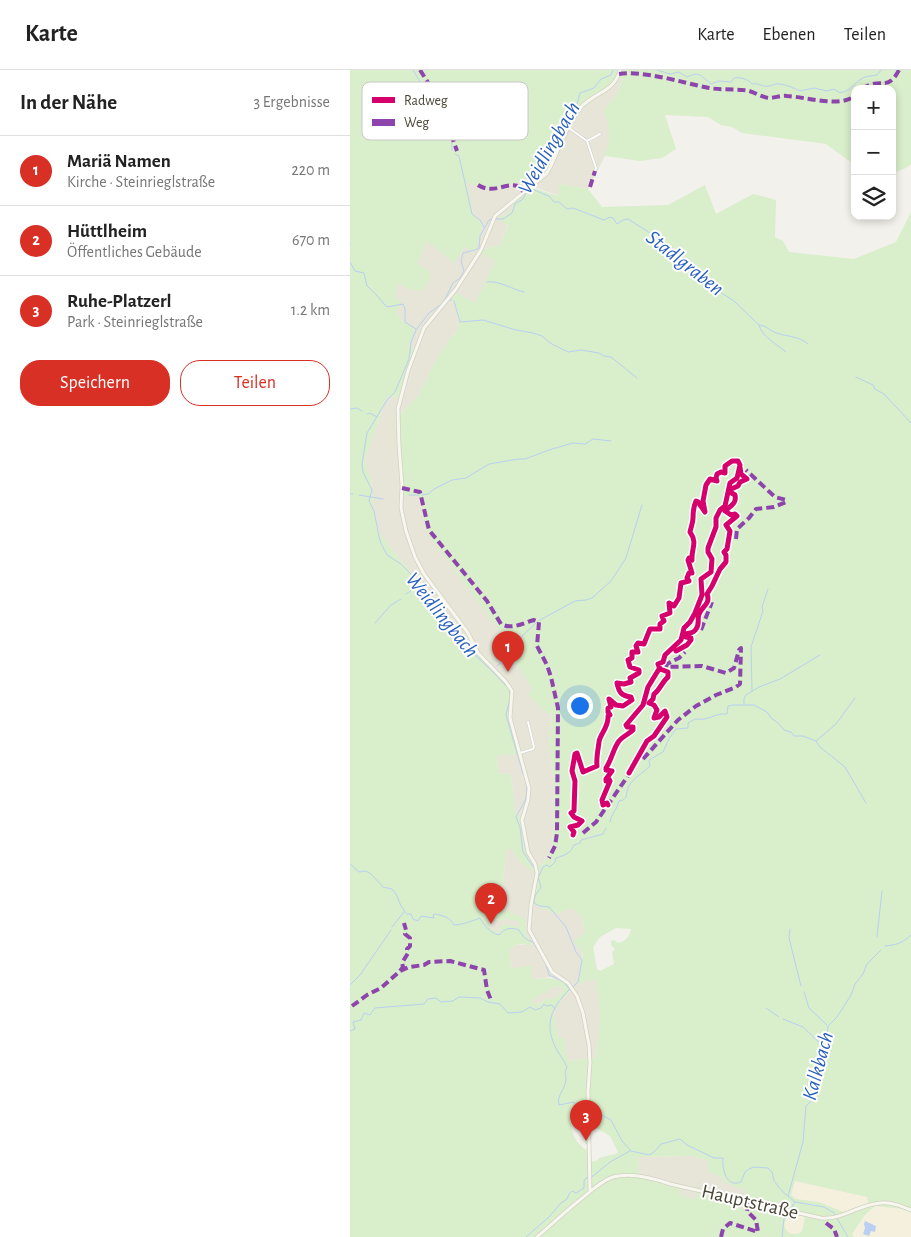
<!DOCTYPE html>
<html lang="de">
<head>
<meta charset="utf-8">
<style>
	body { margin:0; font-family:"Alegreya Sans",sans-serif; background:#f6f6f6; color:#222 }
	.controls { position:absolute; right:15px; top:15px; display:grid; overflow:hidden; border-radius:10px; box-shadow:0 2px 8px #0003 }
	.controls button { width:45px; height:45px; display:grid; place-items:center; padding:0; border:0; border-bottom:1px solid #e0e0e0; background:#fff; color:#222; font:25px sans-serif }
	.you { position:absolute; left:229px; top:635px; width:18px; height:18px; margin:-12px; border:4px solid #fff; border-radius:50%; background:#1a73e8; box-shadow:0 0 0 8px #1a73e833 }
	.badge { display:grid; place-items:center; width:32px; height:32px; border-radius:50%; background:#d93025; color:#fff; font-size:16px; font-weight:700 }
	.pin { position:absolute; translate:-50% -41px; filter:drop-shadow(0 1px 2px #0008) }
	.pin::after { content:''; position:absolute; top:26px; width:18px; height:15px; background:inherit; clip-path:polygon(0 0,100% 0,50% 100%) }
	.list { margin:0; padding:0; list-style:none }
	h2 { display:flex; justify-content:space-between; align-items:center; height:65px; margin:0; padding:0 20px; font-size:21px }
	h2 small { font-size:16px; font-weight:400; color:#767676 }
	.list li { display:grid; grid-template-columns:32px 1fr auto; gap:15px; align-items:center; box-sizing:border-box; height:70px; padding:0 20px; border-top:1px solid #e0e0e0 }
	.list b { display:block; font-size:19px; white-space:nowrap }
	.list p { margin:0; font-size:16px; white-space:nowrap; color:#767676 }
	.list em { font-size:16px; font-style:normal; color:#767676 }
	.actions { display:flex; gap:10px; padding:15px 20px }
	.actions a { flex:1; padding:11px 0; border:1px solid #d93025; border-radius:20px; text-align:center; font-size:18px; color:#d93025 }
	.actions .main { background:#d93025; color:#fff }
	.icon { flex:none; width:28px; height:28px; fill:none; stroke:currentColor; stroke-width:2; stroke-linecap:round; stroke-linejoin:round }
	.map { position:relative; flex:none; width:561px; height:1167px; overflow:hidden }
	header { display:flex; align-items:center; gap:30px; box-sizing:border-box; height:70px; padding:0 25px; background:#fff; border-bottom:1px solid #e0e0e0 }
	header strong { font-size:24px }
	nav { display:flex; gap:28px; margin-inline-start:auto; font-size:18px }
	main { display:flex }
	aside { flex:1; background:#fff }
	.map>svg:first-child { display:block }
	.residential { fill:#e6e5d8 }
	.commercial { fill:#f5f0de }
	.green { fill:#d9eeca; fill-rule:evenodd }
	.water { fill:#b9d0f2 }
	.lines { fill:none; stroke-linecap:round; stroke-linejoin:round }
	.stream { stroke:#b9d0f2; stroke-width:1 }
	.minor-casing { stroke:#d0cfc8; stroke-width:3 }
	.secondary-casing { stroke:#d2d1c2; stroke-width:4.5 }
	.minor { stroke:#fdfdfc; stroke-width:2 }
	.secondary { stroke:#f7f6ef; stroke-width:3 }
	.quiet { stroke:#8e44ad; stroke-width:4; stroke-dasharray:8 4; stroke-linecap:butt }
	.cycleway-casing { stroke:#fff; stroke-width:8 }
	.cycleway { stroke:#d6006c; stroke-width:5 }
	.labels { text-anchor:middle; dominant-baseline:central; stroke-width:4; stroke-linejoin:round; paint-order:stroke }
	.street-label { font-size:20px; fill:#494636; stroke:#fff }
	.water-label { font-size:21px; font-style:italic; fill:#275fbd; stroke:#fff }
	.key { fill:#fff; stroke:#c8c8c3; stroke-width:1 }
	.key-label { font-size:14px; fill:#494636 }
</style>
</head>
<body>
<header>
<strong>Karte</strong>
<nav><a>Karte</a><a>Ebenen</a><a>Teilen</a></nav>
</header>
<main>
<aside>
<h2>In der Nähe<small>3 Ergebnisse</small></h2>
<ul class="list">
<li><span class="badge">1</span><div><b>Mariä Namen</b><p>Kirche · Steinrieglstraße</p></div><em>220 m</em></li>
<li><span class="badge">2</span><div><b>Hüttlheim</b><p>Öffentliches Gebäude</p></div><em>670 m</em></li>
<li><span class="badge">3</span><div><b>Ruhe-Platzerl</b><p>Park · Steinrieglstraße</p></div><em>1.2 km</em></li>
</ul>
<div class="actions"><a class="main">Speichern</a><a>Teilen</a></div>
</aside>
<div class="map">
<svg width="561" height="1167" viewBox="0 0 561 1167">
	<rect width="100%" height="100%" fill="#f2f1eb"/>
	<path class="residential" d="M 270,8 L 273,8 L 266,26 L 254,40 L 259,56 L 260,71 L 255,86 L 238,119 L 209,114 L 210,126 L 183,117 L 173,121 L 163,139 L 155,145 L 147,148 L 158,154 L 150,175 L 134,179 L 131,183 L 145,191 L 133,218 L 125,233 L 101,231 L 105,234 L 108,246 L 109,253 L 107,262 L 104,265 L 102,265 L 86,290 L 68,326 L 45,349 L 51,421 L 53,426 L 68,426 L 72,432 L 73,449 L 156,562 L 173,565 L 164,580 L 168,584 L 182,619 L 196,641 L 202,645 L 199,675 L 205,715 L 202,782 L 197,789 L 188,797 L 188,810 L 182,834 L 206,844 L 222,838 L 231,846 L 235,863 L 228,915 L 237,911 L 246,910 L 250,932 L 250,959 L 245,988 L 218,991 L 209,968 L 203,944 L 211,931 L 220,921 L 202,907 L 182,909 L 162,898 L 159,882 L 164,875 L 182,874 L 180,870 L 177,869 L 175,858 L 176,849 L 151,838 L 156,779 L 162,779 L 167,788 L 184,800 L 176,782 L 169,745 L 165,743 L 161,704 L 148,703 L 147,685 L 168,683 L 159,643 L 161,624 L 127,583 L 118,579 L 64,506 L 29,463 L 23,437 L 21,407 L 17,403 L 15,389 L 37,326 L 49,327 L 64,279 L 59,277 L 64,259 L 52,251 L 47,243 L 50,232 L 45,227 L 48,213 L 68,193 L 77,171 L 115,177 L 126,181 L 132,155 L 123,143 L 116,111 L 195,92 L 199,81 L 207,77 L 215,64 L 215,55 L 233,37 L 258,20 Z
		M 138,849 L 165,850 L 172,853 L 175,857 L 150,860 L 147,863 L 137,854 Z
		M 209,916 L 214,918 L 213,921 L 205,929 L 197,928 L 186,935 L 180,931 L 203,917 Z
		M 341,1086 L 359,1090 L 359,1102 L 373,1108 L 373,1111 L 395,1120 L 394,1131 L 398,1132 L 395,1141 L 381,1136 L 344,1131 L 329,1124 L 330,1114 L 289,1105 L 288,1087 Z"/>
	<path class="commercial" d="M 445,1111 L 518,1127 L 518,1133 L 496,1143 L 469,1132 L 446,1129 L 441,1125 Z
		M 525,1136 L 553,1139 L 561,1143 L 561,1167 L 505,1167 L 502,1164 L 515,1145 Z
		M 439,1142 L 455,1147 L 452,1161 L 447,1164 L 441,1165 L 434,1159 L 433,1155 Z"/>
	<path class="green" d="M 0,0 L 561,0 L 561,94 L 556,98 L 543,103 L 542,19 L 505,19 L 505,95 L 476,74 L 392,63 L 382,57 L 371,55 L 358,47 L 315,45 L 326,79 L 312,88 L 290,91 L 255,86 C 261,68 260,59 254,40 L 266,26 L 273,9 L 270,8 L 259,20 L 233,37 L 215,55 L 215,64 L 207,77 L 199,81 L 195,92 L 180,107 L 157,116 L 139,120 L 117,112 L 123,143 L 132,155 L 126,182 L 115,177 L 104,193 L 77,171 L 68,193 L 81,204 L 73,221 L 58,219 L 48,213 L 45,227 L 51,231 L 47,243 L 52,251 L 65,259 L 59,277 L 64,279 L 49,327 L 37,326 L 15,389 L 17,402 L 21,407 L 23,437 L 29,463 L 64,506 L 118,579 C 130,585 154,606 160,619 C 163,626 159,634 159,642 C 158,655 165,671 169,684 L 147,685 L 148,703 L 161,704 L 165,743 L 169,745 L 176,782 L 185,804 L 167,788 L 162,779 L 156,779 L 151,838 L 176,849 L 175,858 L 177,869 L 180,870 L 182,875 L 172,874 L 164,875 L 159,882 L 162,898 L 181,896 L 182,909 C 197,908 212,906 220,920 L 211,931 L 203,944 L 209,968 L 214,968 L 218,991 L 245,988 C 251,961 251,936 246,910 L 237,911 L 228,915 L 233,883 L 223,871 L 235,863 L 231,846 L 222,838 L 206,844 L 182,834 L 188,810 L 188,797 L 197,789 L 202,782 L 205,715 L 199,675 L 202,645 L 193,640 L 178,624 L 182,619 L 164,590 L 168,584 L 164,580 L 173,565 L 149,560 L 79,466 L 73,449 L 72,432 L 68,426 L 53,426 L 51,421 L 45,349 L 68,326 L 86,290 L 102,265 L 105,265 C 111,255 110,238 101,230 L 106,223 L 125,233 L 145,191 L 131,183 L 134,179 L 150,175 L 158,155 L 146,148 L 155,145 L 163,139 L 161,131 C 184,111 183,120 209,126 L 209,114 L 238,119 L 252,137 L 318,135 L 355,115 L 366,144 L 403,124 L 426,130 L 425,167 L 433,171 L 439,182 L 504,189 L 546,172 L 561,142 L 561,1143 L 553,1139 L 525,1136 L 515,1145 L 502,1164 L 504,1167 L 0,1167 ZM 138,849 L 165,850 L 174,856 L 155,855 L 149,857 L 150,860 L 147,863 L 137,854 ZM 266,858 L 281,859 C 279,867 276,871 268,873 L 264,870 L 261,871 L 261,875 L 265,879 L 262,882 L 264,894 L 250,901 L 247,899 L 243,877 L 250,867 ZM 209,916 L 214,918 L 213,921 L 205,929 L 197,928 L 186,935 L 181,931 L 203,917 ZM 228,1044 L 236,1044 L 236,1067 L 235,1073 L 237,1075 L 236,1080 C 223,1070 222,1063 220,1047 ZM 241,1055 L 260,1066 L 268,1082 L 265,1084 L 249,1088 L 248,1090 L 241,1092 ZM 341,1086 L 358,1090 L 359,1102 L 373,1108 L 372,1111 L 395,1120 L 394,1131 L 398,1133 L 395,1140 L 381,1136 L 374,1125 L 351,1120 L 344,1130 L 329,1124 L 331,1114 L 289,1105 L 288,1087 ZM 445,1111 L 517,1127 L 518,1133 L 496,1143 L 469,1132 L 446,1129 L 441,1125 ZM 439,1142 L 455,1147 L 452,1161 L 447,1164 L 441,1164 C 430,1156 435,1153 439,1142 Z"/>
	<path class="water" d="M 515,1151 L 526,1156 L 525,1162 L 521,1161 L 519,1166 L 513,1164 L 515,1158 L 514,1154 Z"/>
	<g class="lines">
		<path class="stream" d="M 63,0 L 81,30 L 91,40 L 92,45 L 91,52 C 99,59 103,70 102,80
			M 296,0 L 297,0
			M 307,0 L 320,4 L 329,2 L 337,7 C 350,1 351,6 361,14 L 369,11 L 381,12 L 384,8 C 391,7 398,9 402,14 C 408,13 409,15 414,16 C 419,17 422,15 426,14 C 432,13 444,18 450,21 L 464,18 L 477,21 L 484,19 L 490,23 C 500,21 503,15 511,9 C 515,6 522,6 527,5 L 531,0
			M 105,84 L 109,86 L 122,144 L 130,150 L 134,157
			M 176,119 L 181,101 L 189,96 L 199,77 L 207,72 L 210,67 L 213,54 L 225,42 L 230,23 L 244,18 L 251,9 L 261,5 L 263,0
			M 179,119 C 188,120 191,124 199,126 L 204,132 L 209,132 L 217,139 L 223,138 L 254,150 L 260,147 L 263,148 L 267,154 L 273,150 L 278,149 L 305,166 L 309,172 L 321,177 L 331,185 L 338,194 L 347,198 L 362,217 L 384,231 L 409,255 C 411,266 428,275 436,282
			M 142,149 L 139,150 L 130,166 L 129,178 L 125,180 L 113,183 L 111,191 L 114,201 L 110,208 L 103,213 L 93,233 L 79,243 L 66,260 L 61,272 L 59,289 L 45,322 L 37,330 L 17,363 L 13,388 L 12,395 L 13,402 L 22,420 L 19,431 L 24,441 L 30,471 L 37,485 L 51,494 L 61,504 L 66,513 L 65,518 L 79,532 L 85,542 L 104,555 L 112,573 L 142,601 L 159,619 L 160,624
			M 146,149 L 153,149 L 162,143 L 165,134 L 173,129 L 176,123
			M 0,174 L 0,175
			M 0,192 L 5,201 L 14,203 L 17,216 C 25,222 30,230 37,237 L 53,234 L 55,239 L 55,252 L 66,259
			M 137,212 C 149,210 163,220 174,222
			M 100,230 L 102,230
			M 104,231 L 110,252 L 133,250 L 166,260 L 183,263 L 192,266 L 200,273 L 218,282 L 231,280 L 249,283 L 254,286 L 261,287 L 287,308
			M 410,255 C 416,256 418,259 424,262 C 435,267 448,265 458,274
			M 506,307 L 523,315 L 525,319 L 534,324 L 561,353
			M 0,339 L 7,338 L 12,341
			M 17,344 L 20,343 L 27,347
			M 0,424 L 3,424
			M 9,425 L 33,429
			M 59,425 L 69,425
			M 72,425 L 78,424 L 84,419 L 102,410 L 116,408 L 139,394 L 168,389 L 175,389 L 199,380 L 223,373 L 235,374 L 243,369 L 261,371
			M 56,524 L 65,518
			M 190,550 L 225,531 L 236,530 L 242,528 L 261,511 L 276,488 L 292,435
			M 25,553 L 41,535 L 51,529
			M 147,596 L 164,581 L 172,566 L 187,552
			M 402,621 L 401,577 L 413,541 L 412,537 L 418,519
			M 160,628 L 156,645 L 158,652 L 173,704
			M 394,634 L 394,629 L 396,625 L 409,617 L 430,609 L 470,585
			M 466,671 L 486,654 L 505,628
			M 176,712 C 179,730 173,733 166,747 L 170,757 L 173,782 L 184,798
			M 260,752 C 261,744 267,740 269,731 C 279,730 275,723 279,716 C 284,707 293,703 300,696 L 299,690 L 313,682 L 319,669 L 326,659 L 338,658 L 338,653 L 345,649 C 360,651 363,643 377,644 L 378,636 L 383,635 L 404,635 L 417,642 L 421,648 L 427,652 L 434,660 L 441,662 L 444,666 L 453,666 L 466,671 L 470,677 L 495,697 L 516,733
			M 0,794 L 9,802 L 16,801 L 21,804 L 33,817 L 42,819 L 46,824 L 51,836 L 56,843
			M 187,804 L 191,817 L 185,826 L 184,833 L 189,836 L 199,837 L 216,857 L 226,882 L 232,890 L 228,912 L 223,917
			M 189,806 L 193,797 L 197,795 L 200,797 L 205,792 L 206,788 C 215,785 220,784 224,775 L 230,773 L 231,770 L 253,764 L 256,758
			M 57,844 L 61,844 L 63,849 L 68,851 L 71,846 L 84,848 L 83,845 L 85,844 C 94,846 100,847 104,855 C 111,855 122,851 130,848 C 134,856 141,863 149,865 C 155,858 161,857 169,860 C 173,867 176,870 183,872 L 195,891 L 199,905 L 214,912 L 220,920
			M 42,857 L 54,842
			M 440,859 L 439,868 L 451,916
			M 527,867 L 532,821
			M 535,876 C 546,875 553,873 561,865
			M 0,915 L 10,905 L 41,860
			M 220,919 C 201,938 193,955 207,980 C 210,986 214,990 217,997 C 214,1003 216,1004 216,1010 C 215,1020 206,1026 209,1035 L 224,1032 L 225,1034 L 242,1040 L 261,1050 L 272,1071 L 281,1081 L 299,1085 L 304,1082 L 311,1074 L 330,1069 L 337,1075 L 364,1088 L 373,1088 C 372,1099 376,1118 391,1112 L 395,1102 L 399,1099 L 404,1097 L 418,1098 L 422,1102 L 424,1111 L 432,1121 L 445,1132 L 474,1137 L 484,1143 L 498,1167
			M 454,922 L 459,938 L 477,955
			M 416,938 L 429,947
			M 433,949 L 453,957 L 475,978
			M 0,961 L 5,959 L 3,952 L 11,950 L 14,943 L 20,945 L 25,938 L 74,934 L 78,929 L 86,928 L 91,932 L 103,931 L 109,927 L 130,928 L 138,932 L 150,934 L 158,943 L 172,942 L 180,937 L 185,940 L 191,938 L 194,934 L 196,936 L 202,935 L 205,939
			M 438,1126 L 453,1072 L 456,1036 L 463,1029 L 469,1003 L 467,995 L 476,980 L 478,956 L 487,947 L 501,925 L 505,914 L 513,904 L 517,894 L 531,880
			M 176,1167 L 199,1147 L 211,1133 L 217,1129 L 219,1124 L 222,1121 L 226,1123 L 234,1118 L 234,1111 L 236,1108 L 243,1106 L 260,1092 L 280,1081
			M 432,1167 L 434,1149 L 445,1132"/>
		<defs>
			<path id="minor" d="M 219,58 L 237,71 L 246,98 L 245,101
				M 237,71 L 250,64
				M 170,683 L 183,679 L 184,677 L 178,652"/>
			<path id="secondary" d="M 240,1121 L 238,1021 L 240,993 L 239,975 L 233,943 L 227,926 L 218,913 L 202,902 L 179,860 L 181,835 L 187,803 L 185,794 L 178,782 L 172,750 L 178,730 L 179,718 L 160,648 L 162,621 L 156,612 L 128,583 L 118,563 L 74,504 L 65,487 L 56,461 L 51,438 L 52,415 L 49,375 L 48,339 L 58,301 L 74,258 L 106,219 L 131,180 L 145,146 L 196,104 C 202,96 204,88 208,80 C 213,67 223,46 232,36 C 246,22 265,21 270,0
				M 187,1167 C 202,1154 216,1141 231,1129 C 241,1121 251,1111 263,1107 C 281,1102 303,1108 320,1114 L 471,1148 C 493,1150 509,1134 531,1133 C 541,1132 551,1136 561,1140"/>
		</defs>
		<use href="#minor" class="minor-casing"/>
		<use href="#secondary" class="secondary-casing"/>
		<use href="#minor" class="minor"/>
		<use href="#secondary" class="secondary"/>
		<path class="quiet" d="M 70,0 L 89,30 L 107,81
			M 269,4 C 293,0 334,13 359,18 C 371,20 382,19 393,20 C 402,20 410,27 419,28 C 425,28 431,25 437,26 C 457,27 489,38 505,26
			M 512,19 C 531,6 537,23 549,0
			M 128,115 C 145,126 158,109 172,118 L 173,122
			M 240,117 L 245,101
			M 52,418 L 70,422 L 79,460 L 137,531 L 151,554 C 162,560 173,553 184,550 L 189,552 L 187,576 L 197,595 L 201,607 L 208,638 L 207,763 L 205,776 L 199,788
			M 386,469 L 387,459 L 399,448 L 406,439 L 424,437 L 436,432 L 436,430 L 425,427 L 396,400
			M 351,560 L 362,532
			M 293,689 L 328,650 L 346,636 L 366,625 L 386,617 L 390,614 L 391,578 L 389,580 L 384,598 L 376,603 L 352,596 L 316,597 L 317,594 L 329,588 L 335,582
			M 233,763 L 246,752 L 282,700
			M 50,901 L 53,897 L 52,893 L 58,883 L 57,879 L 60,876 L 60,868 L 55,864 L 56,860 L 54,853
			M 2,936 L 17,925 L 31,918 L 50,901 L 59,897 L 74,895 L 79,892 L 100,891 L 134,900 L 137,920 L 141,930
			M 476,1153 L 484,1159 L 487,1167
			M 371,1167 L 373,1159 L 380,1153 L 408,1162 L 406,1150 L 397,1141 L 399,1131"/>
		<defs>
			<path id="cycleway" d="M 326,581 L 337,575 L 341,570 L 341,568 L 336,567 L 336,564 C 340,563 344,563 346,559 C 350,554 347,549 349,544 C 352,536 361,534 357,524 L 362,516 L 370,499 L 376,492 L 376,485 L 374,482 L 377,479 L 380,461 L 376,455 L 387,446 L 385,444 L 381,445 L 375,441 C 380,436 387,434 385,425 L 380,422 L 379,420 L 388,416 L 390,412 L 397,409 L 391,404 L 390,397
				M 279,703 L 297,671 L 304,666 L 317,647 L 315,641 L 309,647 L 304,648 L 307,640 L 304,635 L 299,633 L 303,629 L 304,624 C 310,620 311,613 318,607 L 318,602 L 310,599
				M 223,765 L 224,762 L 220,757 L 228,755 L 232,751 L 224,747 L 221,743 L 224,741 L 225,711 L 222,701 L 225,684 L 227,683 L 233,702 L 247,696 C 246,689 248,680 249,672 C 250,664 259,657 258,646 L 260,645 L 258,642 L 258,638 L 261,637 L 259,629 L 266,635 L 273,636 L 282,630 L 281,627 C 272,626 269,623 267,613 L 274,614 L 281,612 L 280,608 L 289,603 L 289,600 L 280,597 L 278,590 L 282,588 L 282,582 L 288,582 L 286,576 L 288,573 L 294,574 L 300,559 L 310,559 L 310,554 L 314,551 L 312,546 L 320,543 L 319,533 L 324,536 L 329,528 L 331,513 L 339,511 L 337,508 L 339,503 L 342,503 L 338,490 L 339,488 L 342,490 C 341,479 348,473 340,462 C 341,457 343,453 343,448 C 343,442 343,438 346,431 L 348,432 L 355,442 L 353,431 L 356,415 L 360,409 L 367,411 L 366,408 L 367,404 L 371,402 L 375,403 L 375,396 L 382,391 L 388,391 L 390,395 L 387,408 L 380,413 L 375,436 L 370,440 L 366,448 L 366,457 L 358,478 L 358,482 L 362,489 L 361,502 L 351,509 L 352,525 L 345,543 L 340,552 L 334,558 L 331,570 L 315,585 L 313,592 L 308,594 L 310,599 L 309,599 L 298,617 L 293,635 L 276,655 L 277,657 L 283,657 L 283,660 C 279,664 273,666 269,671 C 263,679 262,689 256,698 L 256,700 L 262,701 L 256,709 L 256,711 L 259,709 L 260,711 L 252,730 L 253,735 L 257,733 L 258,735"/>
		</defs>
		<use href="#cycleway" class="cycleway-casing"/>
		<use href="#cycleway" class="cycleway"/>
	</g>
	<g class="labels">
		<g class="street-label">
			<text transform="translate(400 1132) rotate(13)">Hauptstraße</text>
		</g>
		<g class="water-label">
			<text transform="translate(199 78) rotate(-60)">Weidlingbach</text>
			<text transform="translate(335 193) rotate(38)">Stadlgraben</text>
			<text transform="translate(92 545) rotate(51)">Weidlingbach</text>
			<text transform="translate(468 996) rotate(-75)">Kalkbach</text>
		</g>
	</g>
	<rect x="12" y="12" width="166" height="58" rx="8" class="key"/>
	<rect x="22" y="27" width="23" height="6" fill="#d6006c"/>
	<rect x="22" y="49" width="23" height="7" fill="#8e44ad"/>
	<g class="key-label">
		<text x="54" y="35">Radweg</text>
		<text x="54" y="57">Weg</text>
	</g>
</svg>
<div class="controls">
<button>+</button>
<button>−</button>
<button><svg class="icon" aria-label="layers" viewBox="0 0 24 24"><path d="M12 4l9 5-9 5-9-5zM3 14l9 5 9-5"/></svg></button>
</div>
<div class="you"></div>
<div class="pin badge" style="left:158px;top:602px">1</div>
<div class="pin badge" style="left:141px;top:854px">2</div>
<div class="pin badge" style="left:236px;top:1071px">3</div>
</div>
</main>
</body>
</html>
